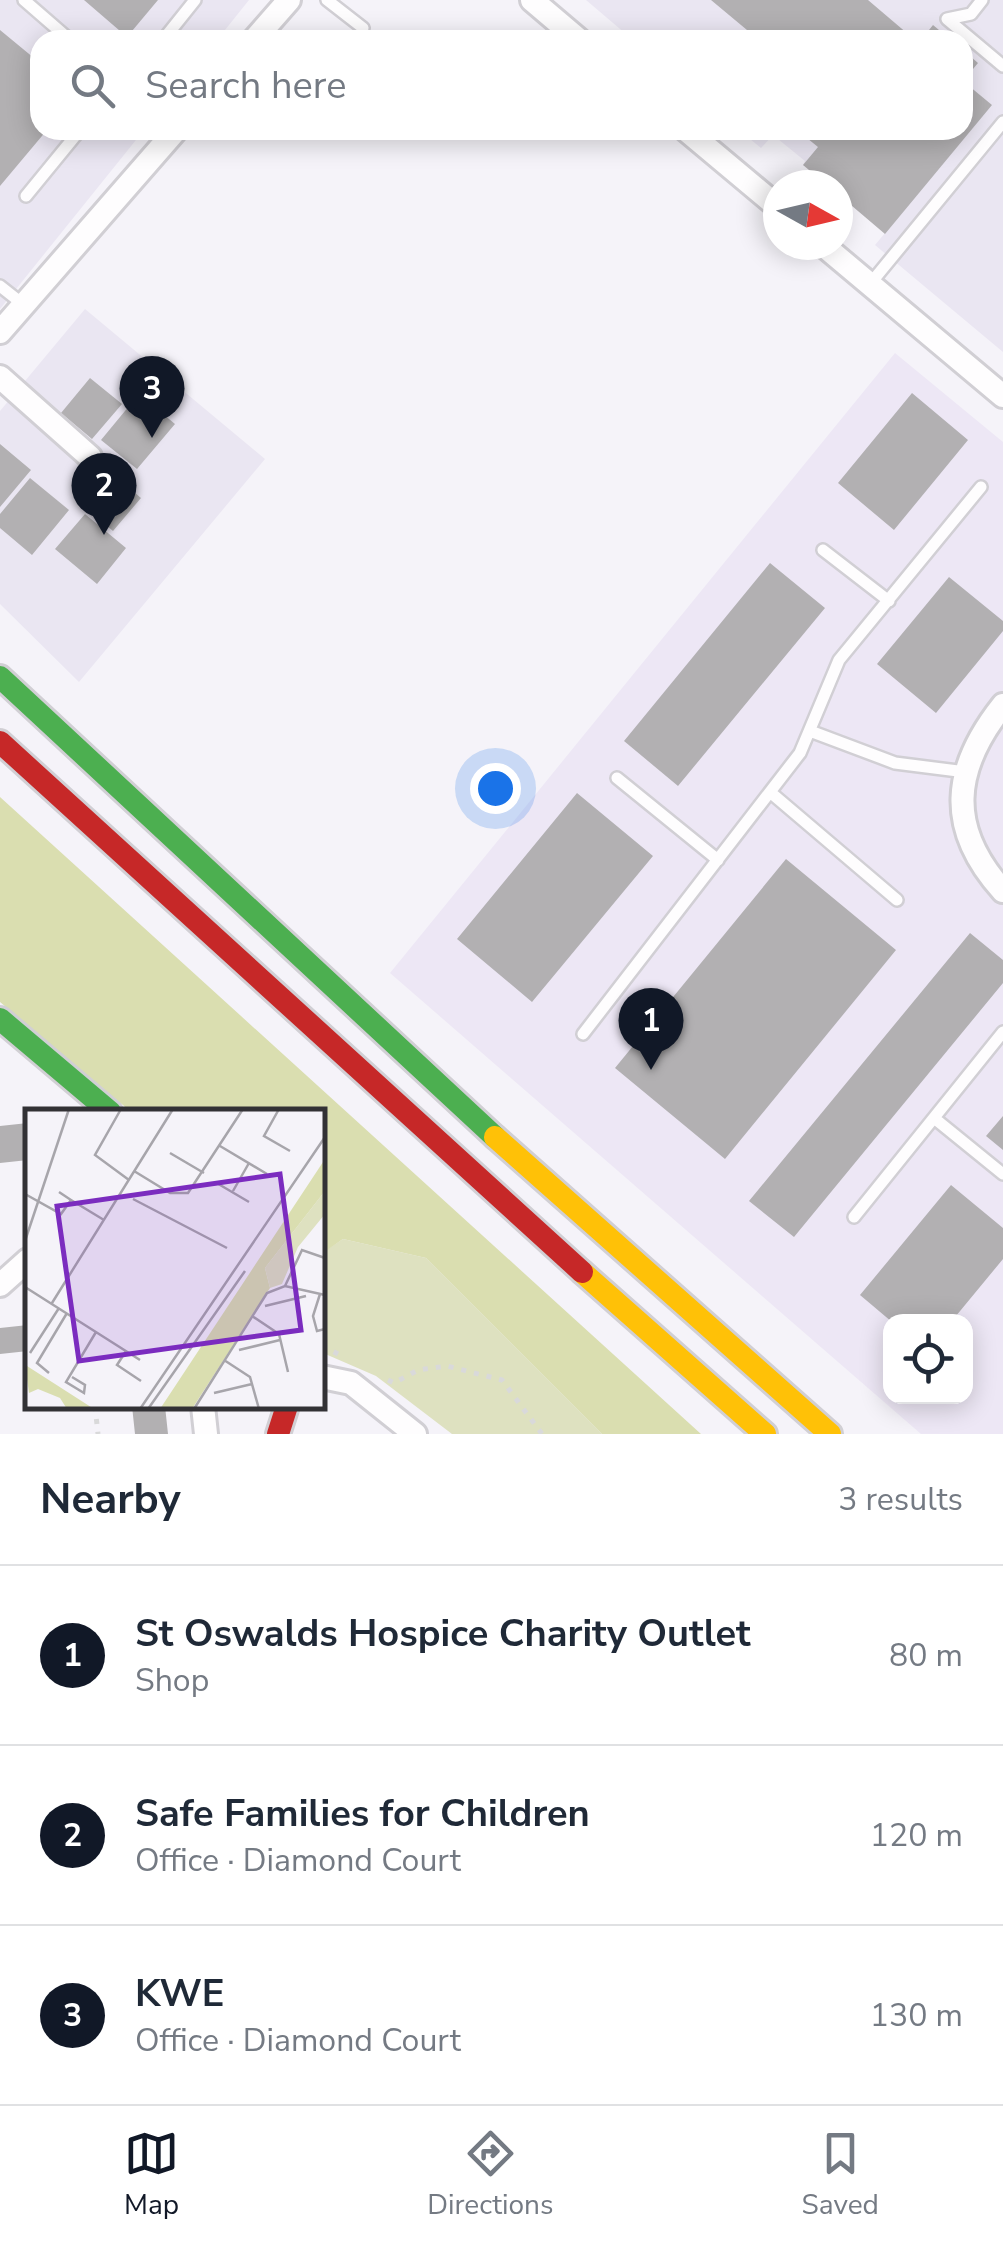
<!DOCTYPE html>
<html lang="en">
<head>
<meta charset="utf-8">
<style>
	body { margin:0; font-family:"Nunito Sans",sans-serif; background:#f2f2f3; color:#1f2937 }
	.controls { position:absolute; right:30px; bottom:30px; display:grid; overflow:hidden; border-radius:20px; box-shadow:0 5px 25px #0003 }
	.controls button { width:90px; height:90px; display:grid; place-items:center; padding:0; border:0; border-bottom:2px solid #e0e1e3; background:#fff; color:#1f2937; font:50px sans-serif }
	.compass { position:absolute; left:763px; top:170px; width:90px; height:90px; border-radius:50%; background:#fff; box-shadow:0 5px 25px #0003; rotate:98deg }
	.you { position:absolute; left:495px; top:788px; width:35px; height:35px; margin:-25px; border:8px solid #fff; border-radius:50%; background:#1a73e8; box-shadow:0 0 0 15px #1a73e833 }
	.badge { display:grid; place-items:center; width:65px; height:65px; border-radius:50%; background:#111827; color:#fff; font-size:32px; font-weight:700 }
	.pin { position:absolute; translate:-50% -82px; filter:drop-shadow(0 2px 5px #0008) }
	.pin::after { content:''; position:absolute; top:52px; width:35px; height:30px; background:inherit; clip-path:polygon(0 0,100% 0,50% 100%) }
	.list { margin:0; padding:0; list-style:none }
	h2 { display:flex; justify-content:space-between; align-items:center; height:130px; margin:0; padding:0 40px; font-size:42px }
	h2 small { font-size:32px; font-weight:400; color:#747a83 }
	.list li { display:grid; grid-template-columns:65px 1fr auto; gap:30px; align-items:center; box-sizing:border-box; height:180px; padding:0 40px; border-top:2px solid #e0e1e3 }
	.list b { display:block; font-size:38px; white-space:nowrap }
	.list p { margin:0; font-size:32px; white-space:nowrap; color:#747a83 }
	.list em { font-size:32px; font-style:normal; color:#747a83 }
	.icon { flex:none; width:55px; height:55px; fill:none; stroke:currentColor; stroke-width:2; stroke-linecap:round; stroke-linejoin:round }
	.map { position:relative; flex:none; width:1003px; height:1434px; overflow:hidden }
	.search { position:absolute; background:#fff; box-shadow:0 5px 25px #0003; left:30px; right:30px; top:30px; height:110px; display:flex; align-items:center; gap:25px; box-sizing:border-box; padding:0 35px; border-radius:30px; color:#747a83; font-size:38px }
	.sheet { height:670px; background:#fff }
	nav { display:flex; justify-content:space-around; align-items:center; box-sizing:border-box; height:140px; border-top:2px solid #e0e1e3; background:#fff; font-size:28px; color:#747a83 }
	nav a { display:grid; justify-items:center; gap:5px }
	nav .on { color:#111827 }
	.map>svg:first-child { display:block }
	.built { fill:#eae6f2 }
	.industrial { fill:#ede7f5; fill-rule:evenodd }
	.green { fill:#dee1c0 }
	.forest { fill:#dadeb0 }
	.building { fill:#b2b0b2 }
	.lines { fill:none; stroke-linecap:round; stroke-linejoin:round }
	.lane-casing { stroke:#d1cfd4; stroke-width:16 }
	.street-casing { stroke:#d1cfd4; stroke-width:28 }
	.fast-casing { stroke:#d1cfd4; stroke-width:28 }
	.slow-casing { stroke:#d1cfd4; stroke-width:28 }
	.jam-casing { stroke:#d1cfd4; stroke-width:28 }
	.path { stroke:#d9d9da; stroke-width:5; stroke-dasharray:5 8; stroke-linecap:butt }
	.lane { stroke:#fefdfe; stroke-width:11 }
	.street { stroke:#fefdfe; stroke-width:22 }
	.fast { stroke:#4caf50; stroke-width:22 }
	.slow { stroke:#ffc107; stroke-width:22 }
	.jam { stroke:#c62828; stroke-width:22 }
	.inset-road { fill:none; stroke:#a7a5ab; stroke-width:2.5 }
	.view { fill:#7b2cbf; fill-opacity:0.15; stroke:#7b2cbf; stroke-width:5 }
	.inset-edge { fill:none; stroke:#323135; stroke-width:5 }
</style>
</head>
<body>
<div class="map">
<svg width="1003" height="1434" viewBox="0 0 1003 1434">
	<rect width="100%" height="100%" fill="#f5f3f9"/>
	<path class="built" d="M 0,0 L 249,0 L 217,40 L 40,40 L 40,130 L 144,130 L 0,309 Z
		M 586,0 L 1003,0 L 1003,352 L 875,245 L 885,233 L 838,194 L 838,185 L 803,165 L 805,161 L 773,135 L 761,148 L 739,130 L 963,130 L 963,40 L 633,40 Z
		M 85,309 L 265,459 L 79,682 L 0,604 L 0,411 Z"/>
	<path class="industrial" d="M 895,353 L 1003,442 L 1003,1434 L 921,1434 L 390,973 ZM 890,1322 L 966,1322 L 966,1396 L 890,1396 Z"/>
	<path class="green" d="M 343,1239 L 426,1258 L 602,1434 L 452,1434 L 376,1376 L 323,1353 L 322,1253 Z"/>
	<path class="forest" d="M 0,797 L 701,1434 L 602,1434 L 426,1258 L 343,1239 L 323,1253 L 322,1112 L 130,1111 L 0,1002 Z"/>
	<path class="building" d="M 84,0 L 158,0 L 127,37 Z
		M 711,0 L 868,0 L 915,40 L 759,40 Z
		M 933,25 L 951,40 L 921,40 Z
		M 0,30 L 40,63 L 40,130 L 47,130 L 0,186 Z
		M 963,50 L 978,63 L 963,81 L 992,105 L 885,234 L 838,194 L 838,185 L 827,185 L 803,165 L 818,147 L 797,130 L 963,130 Z
		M 90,378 L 122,404 L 92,439 L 61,413 Z
		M 912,393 L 968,440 L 894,530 L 838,483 Z
		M 139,394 L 175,424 L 137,469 L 101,440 Z
		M 0,444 L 31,470 L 0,507 Z
		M 107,469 L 141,498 L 113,531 L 79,502 Z
		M 30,478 L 69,510 L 32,555 L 0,528 L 0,514 Z
		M 85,514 L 126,548 L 97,584 L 55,549 Z
		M 770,563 L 825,608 L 678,786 L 624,741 Z
		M 949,577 L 1003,621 L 1003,631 L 936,713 L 877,664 Z
		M 577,793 L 653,856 L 532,1002 L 457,939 Z
		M 786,859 L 896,950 L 725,1159 L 615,1068 Z
		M 970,933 L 1003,960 L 1003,983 L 794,1237 L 749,1201 Z
		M 1003,1116 L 1003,1150 L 986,1136 Z
		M 28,1123 L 28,1160 L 0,1163 L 0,1126 Z
		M 951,1185 L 1003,1228 L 1003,1259 L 951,1322 L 892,1322 L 860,1295 Z
		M 28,1325 L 28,1351 L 0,1354 L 0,1328 Z
		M 132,1406 L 165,1406 L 168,1434 L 135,1434 Z"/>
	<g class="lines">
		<defs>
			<path id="lane" d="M 24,0 L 70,40
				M 327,0 L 363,28
				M 982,0 L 971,14 L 947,19 L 1003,66
				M 163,40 L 195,0
				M 26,196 L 80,130
				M 870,284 L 1003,122
				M 0,286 L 24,305
				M 823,550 L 889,601
				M 810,731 L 895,763 L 966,772
				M 617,778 L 718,860
				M 770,792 L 897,900
				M 583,1034 L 800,753 L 839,660 L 981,487
				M 934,1118 L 1003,1174
				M 854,1217 L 1003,1032"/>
			<path id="street" d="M 532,0 L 579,40
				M 254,40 L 289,0
				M 686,130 L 778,207
				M 823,245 L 1003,396
				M 0,332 L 176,130
				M 0,377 L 90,457
				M 1003,705 C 952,769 946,828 1003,891
				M 0,1285 L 28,1260
				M 322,1377 L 351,1383 L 415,1434
				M 203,1406 L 206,1434"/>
			<path id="fast" d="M 0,677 L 495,1137
				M 0,1019 L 110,1112"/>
			<path id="slow" d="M 495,1137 L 830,1434
				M 582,1272 L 765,1434"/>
			<path id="jam" d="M 0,742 L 582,1272
				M 278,1434 L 287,1406"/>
		</defs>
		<use href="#lane" class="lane-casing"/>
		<use href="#street" class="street-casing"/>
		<use href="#fast" class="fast-casing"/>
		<use href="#slow" class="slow-casing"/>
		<use href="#jam" class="jam-casing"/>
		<path class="path" d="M 322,1346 L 338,1354
			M 388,1380 L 394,1383 L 418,1370 L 447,1366 L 502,1380 L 542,1434
			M 95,1406 L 98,1434"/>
		<use href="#lane" class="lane"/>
		<use href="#street" class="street"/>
		<use href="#fast" class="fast"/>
		<use href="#slow" class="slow"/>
		<use href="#jam" class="jam"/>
	</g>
	<g transform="translate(25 1109)">
		<rect width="300" height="300" fill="#f5f3f9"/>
		<path d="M 300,82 L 300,105 L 273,138 L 257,175 L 245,179 L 240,159 Z" fill="#dee1c0"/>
		<path d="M 300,50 L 300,82 L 240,159 L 245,179 L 167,300 L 135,300 ZM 0,256 L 2,257 L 69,300 L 42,300 L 35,289 L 13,280 L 4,284 Z" fill="#dadeb0"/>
		<path class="inset-road" d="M 96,0 L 70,46 L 104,71M 254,0 L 239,27 L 265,42M 195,37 L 242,65M 145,44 L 179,64M 109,62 L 145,84 L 163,84 L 218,0M 190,73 L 224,93M 208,82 L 224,54M 0,85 L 36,105 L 46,91 L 34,83M 108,90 L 202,139M 46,91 L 79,111M 0,132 L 44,0M 260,177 L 277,141 L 300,149M 0,178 L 115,251M 295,185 L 288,207 L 292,222 L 300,220M 27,194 L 148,0M 240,197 L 281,187M 227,207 L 254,225 L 263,263M 214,241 L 255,231M 101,242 L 92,256 L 116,272M 5,244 L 34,199M 199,251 L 225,268 L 234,300M 24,264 L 12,254 L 42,204M 47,268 L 60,276 L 59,284 L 41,273 L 71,223M 189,284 L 227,275M 115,300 L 300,28M 123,300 L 220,162M 169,300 L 242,184 L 260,177 L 300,186"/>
		<path class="view" d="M 255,65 L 276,221 L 54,252 L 32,97 Z"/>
		<rect width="300" height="300" class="inset-edge"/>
	</g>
</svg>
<div class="controls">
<button><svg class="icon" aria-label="locate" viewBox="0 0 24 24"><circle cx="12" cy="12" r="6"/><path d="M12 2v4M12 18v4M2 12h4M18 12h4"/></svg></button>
</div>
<svg class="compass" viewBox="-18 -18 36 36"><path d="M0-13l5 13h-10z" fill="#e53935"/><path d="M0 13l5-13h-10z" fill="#747a83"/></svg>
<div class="you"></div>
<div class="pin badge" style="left:651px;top:1070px">1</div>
<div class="pin badge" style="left:104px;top:535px">2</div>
<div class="pin badge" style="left:152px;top:438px">3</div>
<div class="search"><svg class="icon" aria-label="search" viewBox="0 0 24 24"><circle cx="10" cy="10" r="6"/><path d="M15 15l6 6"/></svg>Search here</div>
</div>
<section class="sheet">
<h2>Nearby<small>3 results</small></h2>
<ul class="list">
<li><span class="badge">1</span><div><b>St Oswalds Hospice Charity Outlet</b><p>Shop</p></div><em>80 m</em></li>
<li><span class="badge">2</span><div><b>Safe Families for Children</b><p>Office · Diamond Court</p></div><em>120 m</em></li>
<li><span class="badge">3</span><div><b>KWE</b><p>Office · Diamond Court</p></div><em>130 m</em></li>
</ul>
</section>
<nav>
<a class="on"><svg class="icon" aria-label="map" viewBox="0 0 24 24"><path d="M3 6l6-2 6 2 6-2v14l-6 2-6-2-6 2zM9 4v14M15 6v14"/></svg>Map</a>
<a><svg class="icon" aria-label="directions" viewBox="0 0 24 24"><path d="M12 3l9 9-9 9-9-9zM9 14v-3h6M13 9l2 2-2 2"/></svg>Directions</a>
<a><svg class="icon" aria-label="saved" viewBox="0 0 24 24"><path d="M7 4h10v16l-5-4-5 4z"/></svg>Saved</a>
</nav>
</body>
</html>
